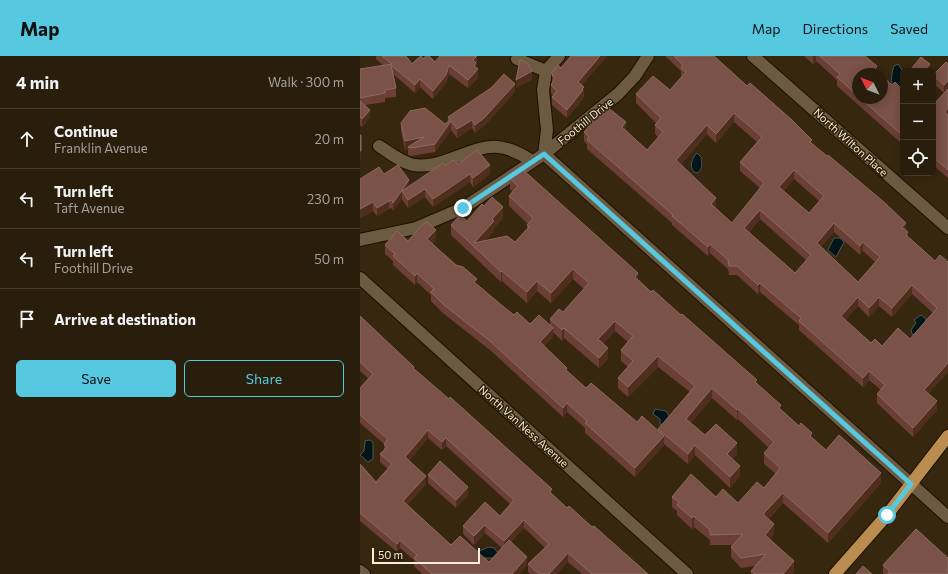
<!DOCTYPE html>
<html lang="en">
<head>
<meta charset="utf-8">
<style>
	body { margin:0; font-family:Commissioner,sans-serif; background:#352a19; color:#f1f3f6 }
	.controls { position:absolute; right:12px; top:12px; display:grid; overflow:hidden; border-radius:6px; box-shadow:0 2px 10px #0003 }
	.controls button { width:36px; height:36px; display:grid; place-items:center; padding:0; border:0; border-bottom:1px solid #453b2c; background:#291d0b; color:#f1f3f6; font:20px sans-serif }
	.compass { position:absolute; left:492px; top:12px; width:36px; height:36px; border-radius:50%; background:#291d0b; box-shadow:0 2px 10px #0003; rotate:312deg }
	.scale { position:absolute; left:12px; bottom:10px; width:108px; box-sizing:border-box; padding-left:4px; border:2px solid #f7ecde; border-top:0; font-size:11px; line-height:14px; white-space:nowrap; color:#f7ecde; -webkit-text-stroke:3px #2c1d05; paint-order:stroke }
	.stop { position:absolute; width:12px; height:12px; margin:-9px; border:3px solid #56c9e0; border-radius:50%; background:#fff }
	.stop.end { background:#56c9e0; border-color:#fff; box-shadow:0 1px 4px #0008 }
	.list { margin:0; padding:0; list-style:none }
	h2 { display:flex; justify-content:space-between; align-items:center; height:52px; margin:0; padding:0 16px; font-size:17px }
	h2 small { font-size:13px; font-weight:400; color:#a5a29d }
	.list li { display:grid; grid-template-columns:26px 1fr auto; gap:12px; align-items:center; box-sizing:border-box; height:60px; padding:0 16px; border-top:1px solid #453b2c }
	.list b { display:block; font-size:15px; white-space:nowrap }
	.list p { margin:0; font-size:13px; white-space:nowrap; color:#a5a29d }
	.list em { font-size:13px; font-style:normal; color:#a5a29d }
	.actions { display:flex; gap:8px; padding:12px 16px }
	.actions a { flex:1; padding:9px 0; border:1px solid #56c9e0; border-radius:6px; text-align:center; font-size:14px; color:#56c9e0 }
	.actions .main { background:#56c9e0; color:#111 }
	.icon { flex:none; width:22px; height:22px; fill:none; stroke:currentColor; stroke-width:2; stroke-linecap:round; stroke-linejoin:round }
	.map { position:relative; flex:none; width:588px; height:518px; overflow:hidden }
	header { display:flex; align-items:center; gap:24px; box-sizing:border-box; height:56px; padding:0 20px; background:#56c9e0; color:#111 }
	header strong { font-size:19px }
	nav { display:flex; gap:22px; margin-inline-start:auto; font-size:14px }
	main { display:flex }
	aside { flex:1; background:#291d0b }
	.map>svg:first-child { display:block }
	.water { fill:#021518; stroke:#4c5653 }
	.lines { fill:none; stroke-linecap:round; stroke-linejoin:round }
	.minor-casing { stroke:#1e0f00; stroke-width:14 }
	.major-casing { stroke:#1e0f00; stroke-width:14 }
	.minor { stroke:#6c5a41; stroke-width:12 }
	.major { stroke:#bb8c4f; stroke-width:12 }
	.wall { fill:#6b3f35; fill-rule:evenodd }
	.shaded-wall { fill:#502e1e }
	.building { fill:#7a5247; stroke:#8d6a5f; fill-rule:evenodd }
	.route { stroke:#56c9e0; stroke-width:5 }
	.labels { text-anchor:middle; dominant-baseline:central; stroke-width:3; stroke-linejoin:round; paint-order:stroke }
	.street-label { font-size:11px; fill:#f7ecde; stroke:#2c1d05 }
</style>
</head>
<body>
<header>
<strong>Map</strong>
<nav><a>Map</a><a>Directions</a><a>Saved</a></nav>
</header>
<main>
<aside>
<h2>4 min<small>Walk · 300 m</small></h2>
<ul class="list">
<li><svg class="icon" aria-label="ahead" viewBox="0 0 24 24"><path d="M12 20V5M6 11l6-6 6 6"/></svg><div><b>Continue</b><p>Franklin Avenue</p></div><em>20 m</em></li>
<li><svg class="icon" aria-label="left" viewBox="0 0 24 24"><path d="M17 20v-9H6M10 6l-5 5 5 5"/></svg><div><b>Turn left</b><p>Taft Avenue</p></div><em>230 m</em></li>
<li><svg class="icon" aria-label="left" viewBox="0 0 24 24"><path d="M17 20v-9H6M10 6l-5 5 5 5"/></svg><div><b>Turn left</b><p>Foothill Drive</p></div><em>50 m</em></li>
<li><svg class="icon" aria-label="arrive" viewBox="0 0 24 24"><path d="M6 21V4h12l-3 4 3 4H6"/></svg><div><b>Arrive at destination</b></div></li>
</ul>
<div class="actions"><a class="main">Save</a><a>Share</a></div>
</aside>
<div class="map">
<svg width="588" height="518" viewBox="0 0 588 518">
	<rect width="100%" height="100%" fill="#37270f"/>
	<path class="water" d="M 538,8 L 542,14 L 543,29 L 540,33 L 533,32 C 531,25 531,18 534,10 Z
		M 337,97 L 341,101 C 342,107 343,114 337,117 L 334,116 C 329,111 332,101 337,97 Z
		M 474,182 L 480,182 L 484,186 L 476,201 L 468,194 Z
		M 561,259 L 566,263 L 565,269 L 554,279 L 552,278 L 551,274 L 556,267 L 554,264 Z
		M 295,353 L 306,355 L 311,363 L 304,369 L 300,368 L 300,363 L 293,358 Z
		M 10,384 L 13,386 L 13,403 L 8,406 L 0,399 L 4,395 L 5,385 Z
		M 129,491 L 134,492 L 138,497 L 135,502 L 121,502 L 118,498 L 119,495 Z"/>
	<g class="lines">
		<defs>
			<path id="minor" d="M 199,0 L 186,15 L 183,34 L 187,74 L 184,98 L 588,461
				M 393,0 L 588,172
				M 157,3 L 186,15
				M 19,90 C 30,97 42,107 54,109 C 66,111 77,108 88,104 C 124,91 137,82 172,105
				M 0,184 L 56,172 L 103,152 L 184,98 L 258,38 L 275,20 L 288,0
				M 0,222 L 327,518
				M 0,515 L 4,518"/>
			<path id="major" d="M 475,518 L 527,459 L 588,380"/>
		</defs>
		<use href="#minor" class="minor-casing"/>
		<use href="#major" class="major-casing"/>
		<use href="#minor" class="minor"/>
		<use href="#major" class="major"/>
	</g>
	<path class="wall" d="M 16,0 L 46,0 L 52,8 L 63,3 L 75,6 L 117,0 L 117,7 L 116,8 L 116,12 L 118,22 L 108,32 L 89,18 L 86,27 L 73,43 L 60,31 L 55,37 L 33,18 L 36,32 L 36,41 L 25,42 L 25,46 L 5,49 L 10,62 L 2,71 L 0,69 L 0,13 L 24,10 L 16,3 Z
		M 211,0 L 247,0 L 222,29 L 224,39 L 223,43 L 207,62 L 192,49 L 192,41 L 193,39 L 191,37 L 191,29 L 192,27 L 192,19 L 201,12 Z
		M 305,0 L 354,0 L 387,30 L 452,88 L 546,174 L 548,180 L 575,205 L 588,206 L 588,316 L 568,338 L 577,354 L 553,381 L 517,347 L 517,338 L 521,334 L 509,324 L 503,331 L 439,274 L 439,269 L 400,236 L 398,238 L 377,219 L 369,219 L 368,213 L 350,197 L 348,200 L 312,169 L 312,167 L 227,93 L 227,88 L 224,85 L 224,76 L 233,65 L 233,61 L 266,75 L 287,94 L 298,81 L 295,78 L 295,69 L 296,67 L 276,47 L 276,38 L 310,34 L 321,21 L 321,15 ZM 374,66 L 397,86 L 380,106 L 380,115 L 400,132 L 372,167 L 355,152 L 356,151 L 321,108 L 347,78 L 356,87 ZM 434,123 L 459,145 L 449,157 L 424,135 ZM 400,163 L 446,204 L 435,217 L 389,176 ZM 474,176 L 500,199 L 503,195 L 515,206 L 498,226 L 461,191 ZM 552,238 L 573,257 L 550,283 L 522,290 L 511,287 L 485,264 L 498,250 L 509,261 L 519,250 L 532,261 Z
		M 444,0 L 505,0 L 498,18 L 498,42 L 522,42 L 532,29 L 543,34 L 543,85 L 541,87 L 477,30 L 477,24 L 456,5 L 453,8 Z
		M 588,8 L 588,122 L 573,109 L 573,49 L 584,37 L 573,27 L 573,19 Z
		M 155,36 L 124,70 L 115,77 L 112,72 L 97,82 L 91,74 L 75,96 L 51,100 L 48,99 L 48,93 L 45,94 L 41,75 L 41,67 L 85,68 L 88,65 L 88,61 Z
		M 98,108 L 130,118 L 113,131 L 110,126 L 73,151 L 65,141 L 48,152 L 42,143 L 33,155 L 32,152 L 29,153 L 17,160 L 13,155 L 0,162 L 24,118 L 49,130 L 85,110 Z
		M 150,123 L 278,224 L 397,327 L 421,354 L 466,394 L 521,427 L 468,487 L 423,447 L 409,463 L 414,478 L 410,483 L 434,516 L 432,518 L 391,518 L 391,515 L 395,510 L 381,512 L 371,501 L 371,491 L 373,489 L 350,489 L 350,484 L 334,471 L 332,473 L 317,459 L 317,455 L 312,451 L 312,441 L 356,441 L 378,447 L 404,432 L 416,418 L 404,408 L 404,397 L 409,392 L 378,363 L 377,364 L 352,342 L 331,367 L 345,379 L 377,398 L 372,403 L 380,420 L 370,432 L 335,399 L 328,408 L 304,388 L 304,389 L 275,421 L 225,377 L 225,372 L 207,356 L 203,361 L 130,294 L 84,258 L 71,245 L 71,239 L 57,226 L 55,229 L 33,209 L 33,205 L 25,198 L 25,189 L 48,185 L 76,184 L 72,188 L 117,228 L 145,252 L 154,259 L 170,268 L 190,269 L 190,263 L 203,256 L 224,233 L 213,223 L 191,247 L 177,235 L 167,247 L 142,225 L 141,226 L 91,179 L 91,169 L 107,165 L 124,150 L 143,162 L 134,172 L 134,175 L 126,184 L 155,186 L 167,173 L 167,169 L 168,168 L 149,150 L 149,140 L 152,135 L 150,133 ZM 255,275 L 268,286 L 261,294 L 261,305 L 268,311 L 258,322 L 258,332 L 268,341 L 298,311 L 330,336 L 298,373 L 298,375 L 277,366 L 226,332 L 207,315 L 184,290 L 193,281 L 193,276 L 202,285 L 204,282 L 239,312 L 248,303 L 243,288 Z
		M 0,260 L 54,313 L 207,452 L 232,471 L 288,518 L 222,518 L 208,506 L 197,518 L 170,518 L 168,516 L 168,508 L 185,492 L 164,472 L 151,486 L 167,509 L 159,518 L 62,518 L 54,510 L 54,504 L 40,492 L 37,496 L 0,465 L 0,408 L 16,426 L 28,413 L 20,406 L 20,398 L 24,394 L 24,388 L 0,367 L 0,332 L 8,322 L 0,315 ZM 68,382 L 82,394 L 86,390 L 150,448 L 140,460 L 103,470 L 103,478 L 114,489 L 125,477 L 142,492 L 129,506 L 91,489 L 47,449 L 66,428 L 49,405 Z
		M 68,419 L 108,439 L 96,452 L 68,427 Z
		M 523,509 L 588,518 L 523,518 Z"/>
	<path class="shaded-wall" d="M 117,0 L 116,15 L 118,13 L 118,22 L 108,32 L 108,24 L 113,4 Z
		M 240,0 L 247,0 L 218,34 L 218,26 Z
		M 453,0 L 456,0 L 456,5 L 453,8 Z
		M 570,8 L 570,15 L 564,15 Z
		M 89,9 L 89,18 L 86,27 L 73,43 L 73,35 Z
		M 172,15 L 172,24 L 156,32 L 156,24 Z
		M 60,23 L 60,31 L 55,37 L 55,29 Z
		M 588,25 L 588,33 L 584,37 L 584,29 Z
		M 155,28 L 155,36 L 124,70 L 115,77 L 115,69 Z
		M 224,31 L 223,43 L 207,62 L 207,54 Z
		M 588,52 L 588,60 L 585,56 Z
		M 10,54 L 10,62 L 2,71 L 2,63 Z
		M 374,57 L 374,66 L 356,87 L 356,78 Z
		M 112,64 L 112,72 L 97,82 L 97,73 Z
		M 91,65 L 91,74 L 75,96 L 75,88 Z
		M 266,66 L 266,75 L 262,71 Z
		M 347,69 L 347,78 L 316,113 L 316,104 Z
		M 543,77 L 543,85 L 541,87 L 541,78 Z
		M 1,79 L 1,103 L 0,103 L 0,95 Z
		M 64,81 L 48,91 L 48,93 L 45,94 L 45,85 Z
		M 130,109 L 130,118 L 113,131 L 113,122 Z
		M 434,114 L 434,123 L 419,140 L 419,131 Z
		M 110,118 L 110,126 L 73,151 L 73,143 Z
		M 49,124 L 49,132 L 42,135 L 42,143 L 33,155 L 33,147 Z
		M 65,133 L 65,141 L 48,152 L 48,144 Z
		M 356,142 L 356,151 L 351,157 L 351,148 Z
		M 29,145 L 29,153 L 17,160 L 17,152 Z
		M 13,146 L 13,155 L 0,162 L 0,153 Z
		M 143,151 L 143,162 L 134,172 L 134,175 L 118,193 L 114,187 L 132,163 Z
		M 400,154 L 400,163 L 384,181 L 384,172 Z
		M 474,167 L 474,176 L 457,196 L 457,187 Z
		M 546,167 L 546,176 L 542,171 Z
		M 76,174 L 76,184 L 67,192 L 67,183 Z
		M 503,186 L 503,195 L 500,199 L 500,190 Z
		M 350,188 L 350,197 L 348,200 L 348,191 Z
		M 213,213 L 213,223 L 191,247 L 191,237 Z
		M 142,215 L 142,225 L 141,226 L 141,216 Z
		M 57,217 L 57,226 L 55,229 L 55,220 Z
		M 278,217 L 278,228 L 275,221 Z
		M 177,225 L 177,235 L 167,247 L 167,236 Z
		M 400,227 L 400,236 L 398,238 L 398,229 Z
		M 552,229 L 552,238 L 532,261 L 532,252 Z
		M 498,241 L 498,250 L 481,269 L 481,260 Z
		M 519,241 L 519,250 L 509,261 L 509,252 Z
		M 255,265 L 255,275 L 238,293 L 238,283 Z
		M 193,272 L 193,281 L 180,295 L 180,286 Z
		M 204,272 L 204,282 L 202,285 L 202,274 Z
		M 248,292 L 248,303 L 239,312 L 239,302 Z
		M 298,300 L 298,311 L 268,341 L 268,331 Z
		M 588,307 L 588,316 L 564,343 L 564,334 Z
		M 509,315 L 509,324 L 503,331 L 503,322 Z
		M 352,332 L 352,342 L 326,373 L 326,363 Z
		M 577,345 L 577,354 L 553,381 L 553,372 Z
		M 207,347 L 207,356 L 203,361 L 203,352 Z
		M 378,353 L 378,363 L 377,364 L 377,354 Z
		M 68,374 L 68,382 L 45,410 L 45,401 Z
		M 452,377 L 452,387 L 450,380 Z
		M 304,380 L 304,389 L 275,421 L 275,412 Z
		M 86,382 L 86,390 L 82,394 L 82,386 Z
		M 377,387 L 377,398 L 367,408 L 367,398 Z
		M 335,389 L 335,399 L 328,408 L 328,398 Z
		M 380,410 L 380,420 L 370,432 L 370,421 Z
		M 521,417 L 521,427 L 468,487 L 468,477 Z
		M 66,420 L 66,428 L 43,453 L 43,445 Z
		M 108,431 L 108,439 L 96,452 L 96,444 Z
		M 423,437 L 423,447 L 404,468 L 404,470 L 404,457 Z
		M 334,460 L 334,471 L 332,473 L 332,462 Z
		M 164,464 L 164,472 L 144,494 L 144,485 Z
		M 414,468 L 414,478 L 405,489 L 405,479 Z
		M 125,469 L 125,477 L 114,489 L 114,480 Z
		M 40,484 L 40,492 L 37,496 L 37,488 Z
		M 208,497 L 208,506 L 197,518 L 189,518 Z
		M 167,501 L 167,509 L 159,518 L 152,518 Z
		M 434,505 L 434,516 L 432,518 L 423,518 Z"/>
	<path class="building" d="M 22,0 L 46,0 L 52,8 L 57,3 L 61,0 L 63,3 L 66,0 L 69,0 L 75,6 L 80,0 L 117,0 L 113,4 L 116,7 L 114,10 L 118,13 L 108,24 L 89,9 L 86,19 L 73,35 L 60,23 L 55,29 L 31,9 L 36,32 L 25,34 L 25,37 L 0,42 L 0,13 L 32,8 Z
		M 211,0 L 240,0 L 218,26 L 224,31 L 222,33 L 223,34 L 207,54 L 192,41 L 197,35 L 191,29 L 195,22 L 192,19 L 192,16 L 198,9 L 201,12 Z
		M 314,0 L 354,0 L 387,30 L 390,27 L 432,64 L 452,84 L 450,86 L 467,100 L 468,99 L 525,147 L 546,167 L 542,171 L 548,176 L 546,179 L 575,205 L 580,199 L 588,206 L 588,307 L 564,334 L 577,345 L 553,372 L 517,338 L 525,329 L 509,315 L 503,322 L 439,265 L 441,262 L 400,227 L 398,229 L 377,210 L 369,210 L 368,204 L 350,188 L 348,191 L 312,160 L 313,159 L 227,84 L 229,81 L 224,76 L 235,63 L 233,61 L 245,49 L 266,66 L 262,71 L 287,94 L 303,76 L 295,69 L 301,62 L 276,38 L 293,20 L 310,34 L 326,16 L 321,12 L 323,9 ZM 374,57 L 402,81 L 380,106 L 404,127 L 372,167 L 351,148 L 356,142 L 316,104 L 347,69 L 356,78 ZM 434,114 L 464,140 L 449,157 L 419,131 ZM 400,154 L 451,199 L 435,217 L 384,172 ZM 474,167 L 500,190 L 503,186 L 520,201 L 498,226 L 457,187 ZM 552,229 L 577,252 L 550,283 L 538,272 L 522,290 L 515,283 L 511,287 L 481,260 L 498,241 L 509,252 L 519,241 L 532,252 Z
		M 460,0 L 505,0 L 517,10 L 515,13 L 520,18 L 498,18 L 498,40 L 477,21 L 480,18 Z
		M 561,1 L 570,8 L 564,15 L 554,15 L 551,13 Z
		M 160,4 L 167,7 L 172,15 L 156,24 Z
		M 586,6 L 588,8 L 588,25 L 584,29 L 573,19 Z
		M 144,18 L 155,28 L 124,62 L 115,69 L 112,64 L 97,73 L 91,65 L 75,88 L 51,92 L 48,91 L 64,81 L 45,85 L 41,67 L 50,55 L 65,52 L 85,68 L 90,64 L 88,61 L 131,32 Z
		M 522,20 L 532,29 L 535,26 L 543,34 L 543,77 L 541,78 L 500,42 L 522,42 Z
		M 588,33 L 588,52 L 585,56 L 588,59 L 588,114 L 573,101 L 573,49 Z
		M 0,45 L 10,54 L 2,63 L 0,61 Z
		M 0,79 L 1,79 L 1,95 L 0,95 Z
		M 117,94 L 130,109 L 113,122 L 110,118 L 73,143 L 65,133 L 48,144 L 42,135 L 83,107 L 85,110 L 93,104 L 98,108 Z
		M 38,109 L 49,124 L 33,147 L 32,144 L 29,145 L 17,152 L 13,146 L 0,153 L 0,123 L 19,111 L 24,118 Z
		M 161,112 L 278,217 L 275,221 L 291,236 L 293,234 L 321,259 L 322,258 L 397,324 L 395,326 L 421,349 L 419,352 L 439,370 L 441,367 L 452,377 L 450,380 L 466,394 L 479,379 L 521,417 L 468,477 L 423,437 L 404,457 L 404,459 L 414,468 L 405,479 L 434,505 L 423,518 L 395,518 L 391,515 L 406,498 L 381,502 L 371,491 L 383,478 L 350,479 L 350,474 L 334,460 L 332,462 L 317,449 L 319,446 L 312,441 L 331,418 L 356,441 L 363,433 L 378,447 L 397,426 L 404,432 L 420,412 L 404,397 L 414,386 L 378,353 L 377,354 L 352,332 L 326,363 L 345,379 L 356,368 L 377,387 L 367,398 L 380,410 L 370,421 L 335,389 L 328,398 L 298,373 L 335,330 L 298,300 L 268,331 L 258,322 L 273,305 L 261,294 L 273,280 L 255,265 L 238,283 L 248,292 L 239,302 L 204,272 L 202,274 L 190,263 L 199,253 L 203,256 L 229,227 L 213,213 L 191,237 L 177,225 L 167,236 L 142,215 L 141,216 L 91,169 L 100,159 L 107,165 L 122,148 L 124,150 L 132,141 L 143,151 L 132,163 L 134,165 L 114,187 L 147,180 L 155,186 L 169,171 L 167,169 L 173,162 L 149,140 L 158,130 L 150,123 Z
		M 67,166 L 76,174 L 67,183 L 96,209 L 103,211 L 117,223 L 114,226 L 145,252 L 154,259 L 157,256 L 170,268 L 179,259 L 193,272 L 180,286 L 207,312 L 206,314 L 226,332 L 231,327 L 277,366 L 282,360 L 304,380 L 275,412 L 225,367 L 227,365 L 207,347 L 203,352 L 130,285 L 84,249 L 71,236 L 74,233 L 57,217 L 55,220 L 33,200 L 35,198 L 25,189 L 37,175 L 48,185 L 62,169 Z
		M 0,260 L 54,311 L 53,312 L 89,343 L 90,341 L 192,433 L 190,436 L 207,452 L 209,450 L 232,471 L 234,470 L 288,518 L 232,518 L 208,497 L 189,518 L 179,518 L 168,508 L 189,488 L 164,464 L 144,485 L 125,469 L 114,480 L 103,470 L 125,446 L 140,460 L 154,444 L 86,382 L 82,386 L 68,374 L 45,401 L 66,420 L 43,445 L 91,489 L 100,480 L 129,506 L 149,484 L 167,501 L 152,518 L 72,518 L 54,502 L 57,499 L 40,484 L 37,488 L 0,457 L 0,408 L 16,426 L 32,408 L 20,398 L 27,391 L 24,388 L 28,383 L 0,359 L 0,332 L 13,318 L 0,306 Z
		M 80,405 L 108,431 L 96,444 L 68,419 Z
		M 556,473 L 588,502 L 588,518 L 528,518 L 530,515 L 523,509 Z
		M 503,510 L 512,518 L 496,518 Z"/>
	<g class="lines">
		<path class="route" d="M 103,152 L 184,98 L 551,428 L 527,459"/>
	</g>
	<g class="labels">
		<g class="street-label">
			<text transform="translate(225 65) rotate(-39)">Foothill Drive</text>
			<text transform="translate(491 86) rotate(42)">North Wilton Place</text>
			<text transform="translate(164 370) rotate(42)">North Van Ness Avenue</text>
		</g>
	</g>
</svg>
<div class="controls">
<button>+</button>
<button>−</button>
<button><svg class="icon" aria-label="locate" viewBox="0 0 24 24"><circle cx="12" cy="12" r="6"/><path d="M12 2v4M12 18v4M2 12h4M18 12h4"/></svg></button>
</div>
<svg class="compass" viewBox="-18 -18 36 36"><path d="M0-13l5 13h-10z" fill="#e53935"/><path d="M0 13l5-13h-10z" fill="#a5a29d"/></svg>
<div class="scale">50 m</div>
<div class="stop" style="left:527px;top:459px"></div>
<div class="stop end" style="left:103px;top:152px"></div>
</div>
</main>
</body>
</html>
